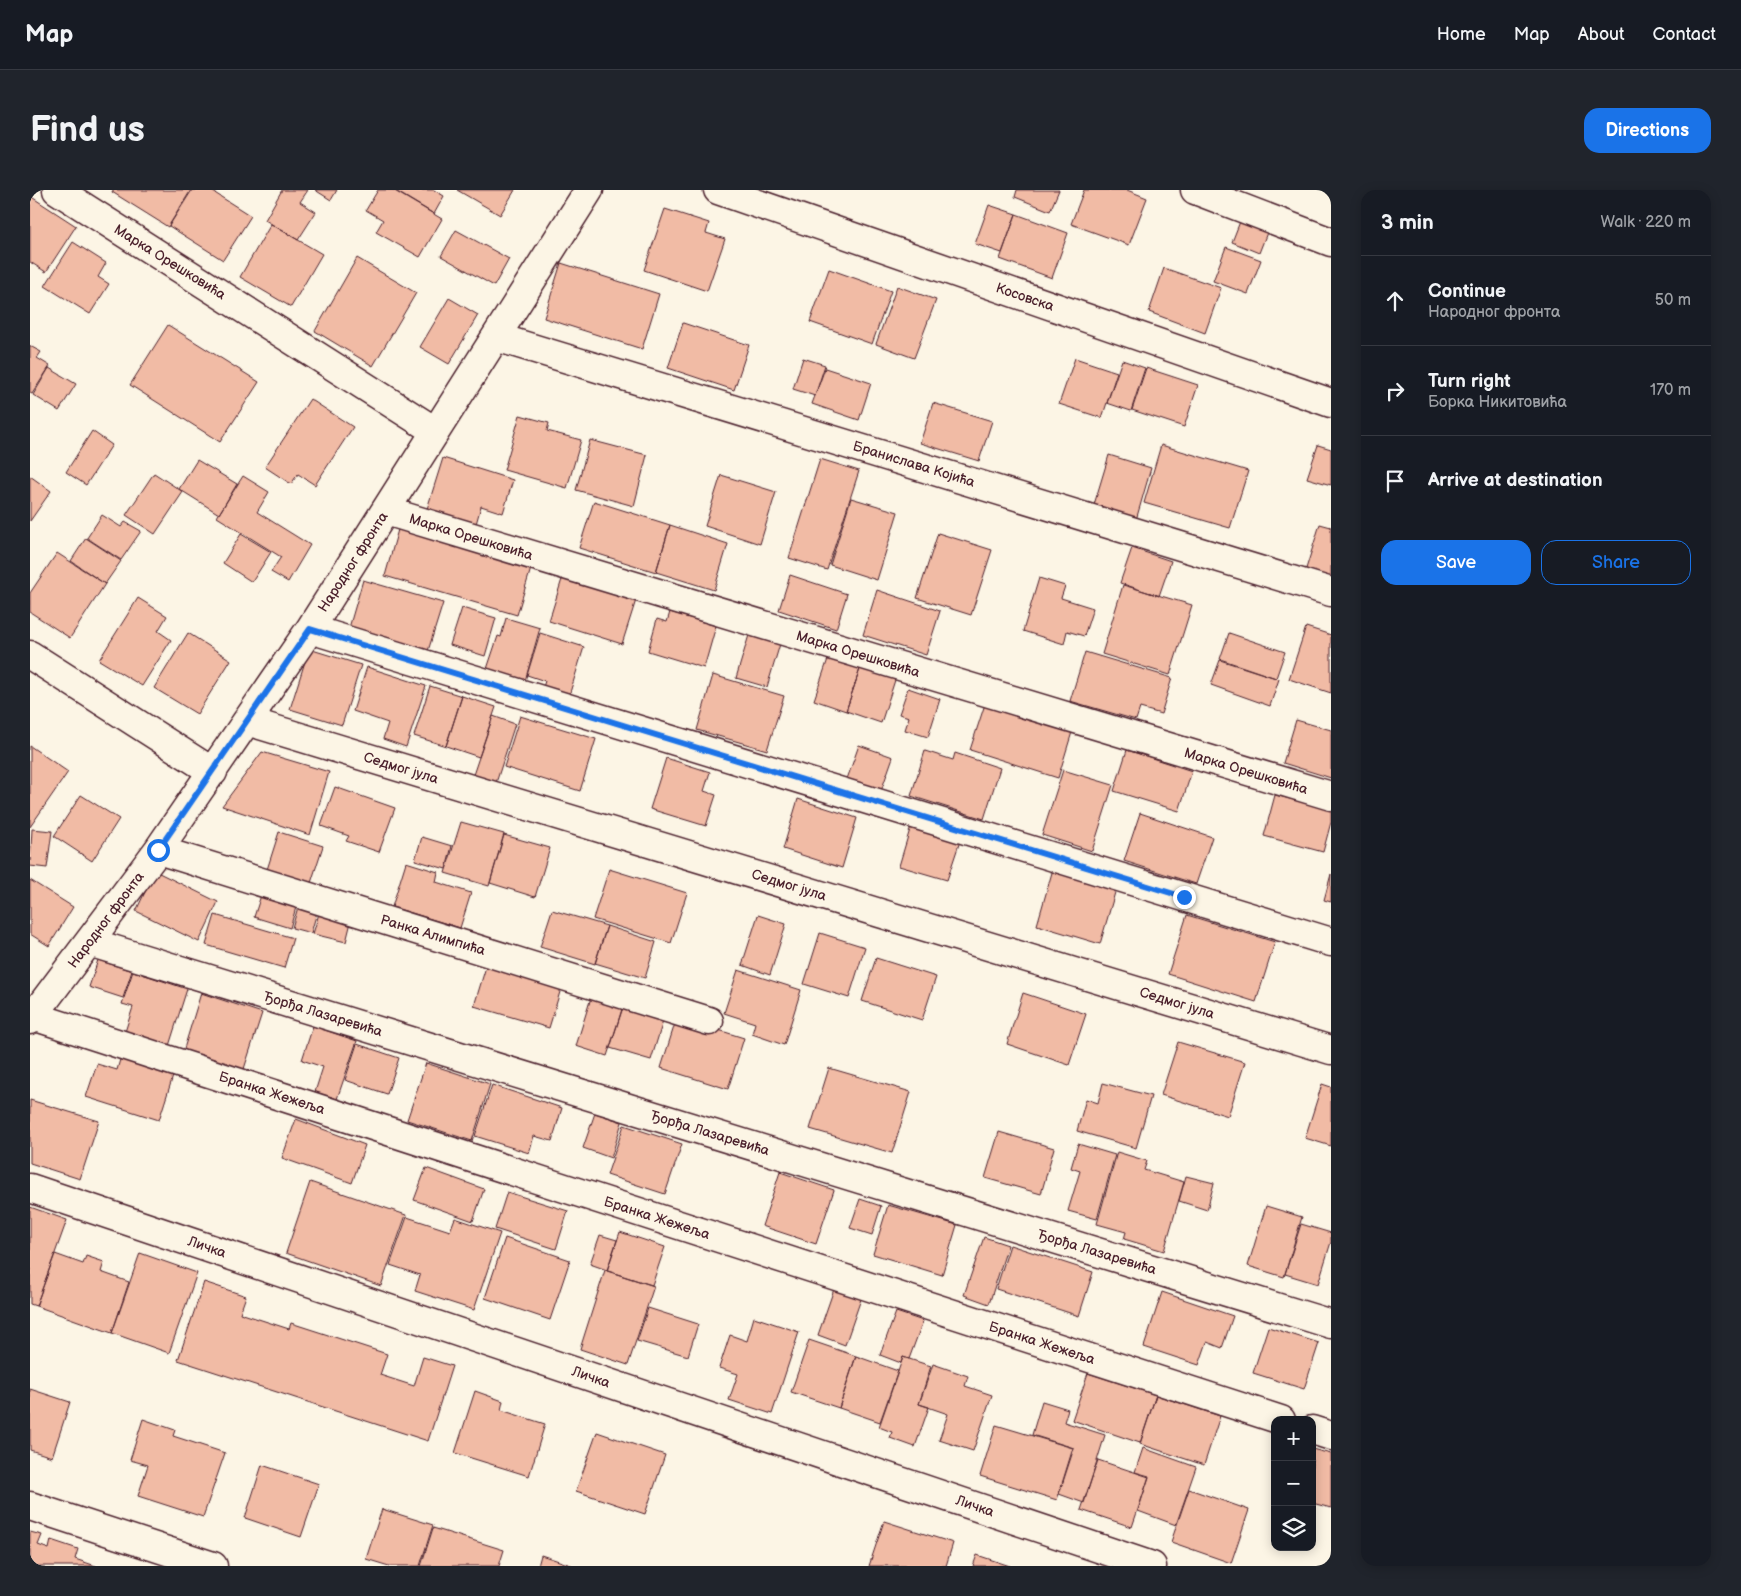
<!DOCTYPE html>
<html lang="en">
<head>
<meta charset="utf-8">
<style>
	body { margin:0; font-family:"Balsamiq Sans",sans-serif; background:#20242c; color:#f1f3f6 }
	.controls { position:absolute; right:15px; bottom:15px; display:grid; overflow:hidden; border-radius:10px; box-shadow:0 2px 12px #0003 }
	.controls button { width:45px; height:45px; display:grid; place-items:center; padding:0; border:0; border-bottom:1px solid #363941; background:#171b24; color:#f1f3f6; font:25px sans-serif }
	.stop { position:absolute; width:15px; height:15px; margin:-11px; border:4px solid #1a73e8; border-radius:50%; background:#fff }
	.stop.end { background:#1a73e8; border-color:#fff; box-shadow:0 1px 5px #0008 }
	.list { margin:0; padding:0; list-style:none }
	h2 { display:flex; justify-content:space-between; align-items:center; height:65px; margin:0; padding:0 20px; font-size:21px }
	h2 small { font-size:16px; font-weight:400; color:#9ea1a6 }
	.list li { display:grid; grid-template-columns:32px 1fr auto; gap:15px; align-items:center; box-sizing:border-box; height:90px; padding:0 20px; border-top:1px solid #363941 }
	.list b { display:block; font-size:19px; white-space:nowrap }
	.list p { margin:0; font-size:16px; white-space:nowrap; color:#9ea1a6 }
	.list em { font-size:16px; font-style:normal; color:#9ea1a6 }
	.actions { display:flex; gap:10px; padding:15px 20px }
	.actions a { flex:1; padding:11px 0; border:1px solid #1a73e8; border-radius:15px; text-align:center; font-size:18px; color:#1a73e8 }
	.actions .main { background:#1a73e8; color:#fff }
	.icon { flex:none; width:28px; height:28px; fill:none; stroke:currentColor; stroke-width:2; stroke-linecap:round; stroke-linejoin:round }
	.map { position:relative; flex:none; width:1301px; height:1376px; overflow:hidden; border-radius:15px }
	header { display:flex; align-items:center; gap:30px; box-sizing:border-box; height:70px; padding:0 25px; background:#171b24; border-bottom:1px solid #363941 }
	header strong { font-size:24px }
	nav { display:flex; gap:28px; margin-inline-start:auto; font-size:18px }
	.intro { display:flex; align-items:center; justify-content:space-between; box-sizing:border-box; height:120px; padding:0 30px }
	h1 { margin:0; font-size:35px }
	.button { padding:12px 22px; border-radius:15px; background:#1a73e8; color:#fff; font-size:18px; font-weight:700 }
	main { display:flex; gap:30px; padding:0 30px }
	aside { flex:1; background:#171b24; border-radius:15px; box-shadow:0 2px 12px #0003 }
	.map>svg:first-child { display:block }
	.building { fill:#f1bba5; stroke:#4a1f2b }
	.lines { fill:none; stroke-linecap:round; stroke-linejoin:round }
	.minor-casing { stroke:#4a1f2b; stroke-width:31 }
	.minor { stroke:#fcf5e5; stroke-width:28 }
	.route { stroke:#1a73e8; stroke-width:6 }
	.labels { text-anchor:middle; dominant-baseline:central; stroke-width:5; stroke-linejoin:round; paint-order:stroke }
	.street-label { font-size:14px; fill:#4a1f2b; stroke:#fcf5e5 }
</style>
</head>
<body>
<header>
<strong>Map</strong>
<nav><a>Home</a><a>Map</a><a>About</a><a>Contact</a></nav>
</header>
<div class="intro"><h1>Find us</h1><a class="button">Directions</a></div>
<main>
<div class="map">
<svg width="1301" height="1376" viewBox="0 0 1301 1376">
	<rect width="100%" height="100%" fill="#fcf5e5"/>
	<filter id="ink" filterUnits="userSpaceOnUse"><feTurbulence type="fractalNoise" baseFrequency=".02" numOctaves="2"/><feDisplacementMap in="SourceGraphic" scale="10" xChannelSelector="R" yChannelSelector="G"/><feConvolveMatrix kernelMatrix="1 2 1 2 8 2 1 2 1" color-interpolation-filters="sRGB"/></filter>
	<g filter="url(#ink)">
		<path class="building" d="M 83,0 L 161,0 L 138,37 L 82,2 Z
			M 162,0 L 180,0 L 221,26 L 193,70 L 139,36 Z
			M 252,0 L 278,0 L 270,12 L 286,22 L 268,50 L 235,30 Z
			M 285,0 L 307,0 L 301,10 Z
			M 348,0 L 363,0 L 412,29 L 390,67 L 346,42 L 353,30 L 336,20 Z
			M 364,0 L 404,0 L 414,6 L 404,24 Z
			M 427,0 L 485,0 L 470,25 Z
			M 987,0 L 1029,0 L 1020,21 L 985,7 Z
			M 1054,0 L 1097,0 L 1117,8 L 1099,55 L 1041,34 Z
			M 0,6 L 46,36 L 16,82 L 0,72 Z
			M 959,15 L 986,24 L 972,63 L 945,54 Z
			M 635,19 L 679,33 L 676,43 L 695,49 L 677,101 L 614,80 Z
			M 986,24 L 1038,43 L 1022,88 L 970,69 Z
			M 1211,29 L 1238,40 L 1229,63 L 1202,52 Z
			M 241,34 L 292,64 L 261,117 L 210,87 Z
			M 426,40 L 479,69 L 464,96 L 411,66 Z
			M 43,52 L 76,73 L 68,87 L 79,94 L 60,124 L 15,96 Z
			M 1196,57 L 1231,70 L 1218,104 L 1183,91 Z
			M 327,68 L 386,103 L 343,176 L 285,141 Z
			M 531,73 L 629,104 L 612,159 L 514,128 Z
			M 1134,78 L 1191,98 L 1175,143 L 1119,122 Z
			M 799,79 L 861,101 L 842,154 L 780,132 Z
			M 867,96 L 906,110 L 884,168 L 846,154 Z
			M 419,108 L 448,125 L 419,174 L 390,157 Z
			M 653,133 L 719,155 L 704,200 L 638,178 Z
			M 138,135 L 229,192 L 190,252 L 100,195 Z
			M 0,156 L 11,162 L 7,168 L 20,176 L 2,204 L 0,203 Z
			M 773,168 L 795,175 L 785,206 L 763,199 Z
			M 1045,168 L 1087,182 L 1072,228 L 1029,214 Z
			M 1092,170 L 1115,178 L 1101,221 L 1077,213 Z
			M 19,178 L 46,194 L 29,221 L 3,205 Z
			M 795,178 L 841,193 L 829,230 L 782,214 Z
			M 1116,178 L 1168,195 L 1154,237 L 1102,220 Z
			M 280,209 L 323,237 L 285,295 L 268,284 L 261,294 L 235,277 Z
			M 903,213 L 962,231 L 949,271 L 890,253 Z
			M 490,225 L 519,233 L 517,241 L 551,250 L 537,298 L 474,280 Z
			M 62,241 L 82,255 L 56,295 L 36,282 Z
			M 560,250 L 617,265 L 604,316 L 546,300 Z
			M 1131,255 L 1218,281 L 1200,338 L 1114,313 Z
			M 1288,255 L 1301,259 L 1301,295 L 1277,288 Z
			M 1079,265 L 1121,278 L 1106,330 L 1063,318 Z
			M 413,268 L 483,290 L 473,323 L 451,316 L 446,334 L 397,319 Z
			M 790,269 L 829,281 L 797,380 L 759,368 Z
			M 167,270 L 207,294 L 189,324 L 149,299 Z
			M 124,283 L 153,302 L 125,344 L 96,325 Z
			M 691,285 L 746,302 L 730,354 L 675,336 Z
			M 0,286 L 21,301 L 0,331 Z
			M 213,286 L 239,302 L 227,322 L 280,355 L 258,392 L 241,382 L 251,367 L 187,327 Z
			M 821,308 L 868,322 L 847,390 L 800,375 Z
			M 564,311 L 640,335 L 626,382 L 549,358 Z
			M 72,325 L 91,337 L 95,332 L 111,341 L 91,370 L 57,348 Z
			M 1290,334 L 1301,337 L 1301,390 L 1275,382 Z
			M 640,335 L 698,354 L 684,400 L 626,382 Z
			M 369,336 L 502,375 L 487,425 L 355,386 Z
			M 908,343 L 962,360 L 941,425 L 887,408 Z
			M 211,344 L 241,362 L 222,392 L 193,373 Z
			M 56,348 L 91,371 L 75,394 L 41,371 Z
			M 1102,358 L 1141,371 L 1129,406 L 1090,393 Z
			M 27,363 L 75,394 L 40,448 L 0,422 L 0,403 Z
			M 760,385 L 817,404 L 806,439 L 749,420 Z
			M 533,386 L 606,410 L 592,454 L 519,431 Z
			M 1009,388 L 1035,396 L 1031,408 L 1063,418 L 1054,446 L 1037,441 L 1034,454 L 993,441 Z
			M 333,390 L 413,413 L 398,461 L 319,438 Z
			M 1093,395 L 1162,415 L 1140,485 L 1072,464 Z
			M 847,400 L 910,421 L 896,465 L 833,445 Z
			M 108,408 L 137,426 L 128,441 L 141,450 L 112,496 L 69,470 Z
			M 432,418 L 466,428 L 455,466 L 420,455 Z
			M 640,422 L 686,436 L 674,478 L 618,461 L 627,429 L 637,432 Z
			M 476,428 L 510,438 L 495,491 L 457,479 L 468,446 L 471,447 Z
			M 1276,437 L 1301,445 L 1301,503 L 1259,489 Z
			M 158,443 L 201,470 L 167,524 L 124,498 Z
			M 510,443 L 554,457 L 538,509 L 512,500 L 515,491 L 497,485 Z
			M 1199,443 L 1255,462 L 1246,488 L 1190,469 Z
			M 719,445 L 750,454 L 737,497 L 706,488 Z
			M 279,459 L 331,475 L 312,535 L 260,519 Z
			M 1055,462 L 1142,488 L 1131,524 L 1110,518 L 1106,530 L 1040,511 Z
			M 799,466 L 831,476 L 816,521 L 784,510 Z
			M 1190,470 L 1249,489 L 1240,516 L 1181,495 Z
			M 831,476 L 866,487 L 851,533 L 816,521 Z
			M 337,477 L 396,496 L 376,557 L 353,549 L 358,533 L 323,521 Z
			M 683,485 L 754,506 L 737,560 L 667,540 Z
			M 400,496 L 432,506 L 416,556 L 384,546 Z
			M 878,498 L 910,509 L 898,547 L 875,540 L 879,527 L 869,524 Z
			M 432,506 L 466,517 L 449,567 L 416,556 Z
			M 955,514 L 1042,542 L 1028,588 L 940,560 Z
			M 463,526 L 485,534 L 466,593 L 443,585 Z
			M 490,526 L 566,549 L 550,601 L 474,577 Z
			M 1266,530 L 1301,540 L 1301,588 L 1253,573 Z
			M 829,555 L 863,567 L 850,604 L 816,592 Z
			M 0,556 L 38,582 L 0,637 Z
			M 1097,560 L 1162,581 L 1149,621 L 1084,601 Z
			M 895,561 L 923,570 L 925,563 L 970,578 L 954,629 L 881,606 Z
			M 232,562 L 299,582 L 280,645 L 192,616 Z
			M 636,568 L 680,582 L 674,601 L 686,605 L 676,636 L 620,619 Z
			M 1033,580 L 1083,595 L 1062,661 L 1012,645 Z
			M 305,597 L 365,618 L 349,662 L 316,651 L 319,646 L 291,636 Z
			M 51,605 L 89,629 L 62,671 L 24,646 Z
			M 1245,605 L 1301,620 L 1301,632 L 1293,662 L 1234,646 Z
			M 768,609 L 827,628 L 812,678 L 753,659 Z
			M 1110,623 L 1182,647 L 1166,694 L 1094,671 Z
			M 431,632 L 474,644 L 459,696 L 415,683 Z
			M 881,636 L 930,651 L 917,690 L 869,676 Z
			M 2,639 L 22,641 L 17,678 L 0,676 Z
			M 249,642 L 293,656 L 279,699 L 235,686 Z
			M 474,645 L 520,658 L 505,707 L 460,693 Z
			M 392,647 L 422,656 L 416,679 L 385,670 Z
			M 376,672 L 408,682 L 406,692 L 441,703 L 430,738 L 362,717 Z
			M 579,679 L 657,703 L 641,753 L 563,729 Z
			M 1023,679 L 1086,699 L 1070,754 L 1007,735 Z
			M 125,681 L 188,712 L 169,752 L 106,721 Z
			M 1301,684 L 1301,712 L 1294,710 Z
			M 0,690 L 43,717 L 19,756 L 0,744 Z
			M 233,699 L 268,710 L 260,738 L 224,727 Z
			M 270,710 L 289,715 L 281,743 L 262,738 Z
			M 290,720 L 322,728 L 316,752 L 283,744 Z
			M 522,720 L 577,736 L 565,774 L 510,757 Z
			M 185,725 L 263,748 L 254,778 L 176,755 Z
			M 728,725 L 756,734 L 740,785 L 712,775 Z
			M 1157,725 L 1245,752 L 1226,812 L 1138,784 Z
			M 577,736 L 626,752 L 615,788 L 565,773 Z
			M 790,743 L 835,757 L 819,808 L 774,794 Z
			M 846,768 L 906,787 L 892,830 L 832,811 Z
			M 68,770 L 102,781 L 93,808 L 59,797 Z
			M 458,770 L 533,792 L 519,838 L 444,816 Z
			M 708,780 L 771,800 L 754,855 L 722,844 L 725,833 L 694,823 Z
			M 103,781 L 157,799 L 138,859 L 94,845 L 103,817 L 92,814 Z
			M 563,801 L 595,811 L 577,866 L 546,856 Z
			M 171,803 L 232,823 L 213,882 L 153,862 Z
			M 993,803 L 1056,824 L 1039,875 L 977,854 Z
			M 593,816 L 634,828 L 621,870 L 580,858 Z
			M 647,827 L 714,848 L 698,899 L 631,878 Z
			M 283,836 L 327,851 L 307,909 L 285,902 L 293,877 L 272,870 Z
			M 1148,852 L 1215,872 L 1198,926 L 1131,905 Z
			M 327,854 L 369,868 L 357,904 L 315,890 Z
			M 91,866 L 144,883 L 129,930 L 56,907 L 67,874 L 87,880 Z
			M 396,873 L 460,894 L 442,951 L 377,930 Z
			M 799,878 L 881,902 L 862,963 L 780,939 Z
			M 1073,893 L 1121,906 L 1106,958 L 1047,941 L 1056,909 L 1068,913 Z
			M 1292,894 L 1301,897 L 1301,956 L 1275,948 Z
			M 462,895 L 532,918 L 522,951 L 504,946 L 499,963 L 445,946 Z
			M 0,910 L 69,931 L 50,989 L 0,973 Z
			M 565,923 L 592,932 L 581,968 L 553,958 Z
			M 266,929 L 335,955 L 322,993 L 252,968 Z
			M 594,935 L 652,954 L 635,1004 L 577,985 Z
			M 969,942 L 1024,958 L 1011,1004 L 955,988 Z
			M 1048,954 L 1085,965 L 1067,1029 L 1038,1021 L 1050,981 L 1041,978 Z
			M 1087,962 L 1117,971 L 1114,980 L 1154,992 L 1134,1061 L 1094,1049 L 1096,1042 L 1067,1034 Z
			M 396,978 L 454,999 L 443,1031 L 384,1010 Z
			M 750,982 L 804,1000 L 786,1054 L 732,1036 Z
			M 1156,986 L 1184,993 L 1177,1020 L 1149,1011 Z
			M 280,992 L 376,1025 L 351,1096 L 256,1063 Z
			M 477,1002 L 538,1021 L 526,1059 L 465,1039 Z
			M 830,1009 L 851,1016 L 842,1045 L 820,1038 Z
			M 858,1015 L 927,1035 L 912,1085 L 843,1064 Z
			M 1236,1016 L 1272,1027 L 1254,1087 L 1218,1076 Z
			M 0,1017 L 37,1030 L 6,1116 L 0,1114 Z
			M 377,1027 L 420,1041 L 425,1028 L 470,1043 L 444,1120 L 385,1101 L 390,1085 L 360,1075 Z
			M 1271,1034 L 1301,1043 L 1301,1052 L 1288,1094 L 1255,1084 Z
			M 590,1042 L 635,1057 L 622,1095 L 577,1081 Z
			M 570,1045 L 587,1050 L 577,1080 L 560,1074 Z
			M 954,1047 L 978,1055 L 959,1114 L 934,1105 Z
			M 475,1048 L 540,1070 L 520,1130 L 455,1108 Z
			M 980,1055 L 1063,1082 L 1049,1126 L 966,1099 Z
			M 110,1063 L 167,1083 L 139,1163 L 82,1143 Z
			M 25,1064 L 53,1074 L 56,1066 L 74,1072 L 71,1082 L 99,1092 L 82,1143 L 6,1116 Z
			M 575,1080 L 624,1096 L 598,1175 L 550,1159 Z
			M 174,1092 L 216,1106 L 210,1123 L 259,1139 L 261,1133 L 357,1164 L 350,1185 L 384,1196 L 393,1167 L 422,1176 L 398,1251 L 148,1170 Z
			M 804,1099 L 831,1109 L 815,1155 L 788,1145 Z
			M 1132,1102 L 1203,1126 L 1192,1158 L 1177,1152 L 1169,1175 L 1114,1157 Z
			M 618,1118 L 668,1134 L 658,1166 L 607,1151 Z
			M 866,1122 L 893,1131 L 879,1169 L 873,1167 L 871,1173 L 850,1165 Z
			M 724,1127 L 769,1142 L 742,1224 L 699,1210 L 708,1184 L 689,1178 L 700,1145 L 717,1151 Z
			M 1238,1137 L 1289,1153 L 1274,1199 L 1223,1183 Z
			M 779,1150 L 826,1166 L 809,1218 L 761,1202 Z
			M 826,1166 L 868,1181 L 850,1232 L 809,1218 Z
			M 873,1167 L 901,1176 L 889,1214 L 899,1217 L 885,1257 L 860,1248 L 862,1242 L 849,1237 Z
			M 903,1174 L 938,1186 L 935,1196 L 962,1205 L 943,1261 L 909,1250 L 918,1224 L 889,1214 Z
			M 1058,1183 L 1126,1205 L 1110,1253 L 1042,1230 Z
			M 0,1199 L 40,1212 L 22,1267 L 0,1260 Z
			M 445,1201 L 473,1211 L 471,1220 L 515,1234 L 499,1286 L 425,1263 Z
			M 1126,1205 L 1190,1226 L 1174,1275 L 1110,1254 Z
			M 1012,1211 L 1038,1219 L 1034,1232 L 1075,1245 L 1054,1313 L 1029,1304 L 1044,1258 L 1002,1245 Z
			M 113,1229 L 145,1240 L 143,1246 L 195,1263 L 173,1327 L 108,1306 L 118,1275 L 100,1270 Z
			M 966,1235 L 1043,1258 L 1027,1310 L 950,1286 Z
			M 567,1242 L 635,1265 L 615,1324 L 546,1301 Z
			M 1113,1258 L 1166,1277 L 1146,1335 L 1108,1321 L 1119,1286 L 1105,1282 Z
			M 1282,1259 L 1301,1264 L 1301,1318 L 1282,1313 Z
			M 1068,1270 L 1119,1287 L 1102,1337 L 1051,1320 Z
			M 232,1275 L 289,1294 L 271,1347 L 215,1328 Z
			M 1159,1299 L 1219,1320 L 1201,1373 L 1141,1352 Z
			M 352,1319 L 403,1335 L 390,1376 L 359,1376 L 336,1369 Z
			M 854,1331 L 923,1353 L 916,1376 L 839,1376 Z
			M 403,1338 L 474,1360 L 469,1376 L 391,1376 Z
			M 0,1342 L 12,1345 L 8,1355 L 19,1359 L 21,1350 L 48,1359 L 45,1369 L 66,1376 L 0,1376 Z
			M 511,1365 L 544,1376 L 508,1376 Z
			M 947,1365 L 980,1376 L 943,1376 Z"/>
		<g class="lines">
			<defs>
				<path id="minor" d="M 27,0 L 405,241
					M 688,0 L 1301,213
					M 1165,0 L 1301,52
					M 466,147 L 1301,402
					M 356,321 L 1301,606
					M 280,439 L 1301,752
					M 0,465 L 183,582
					M 217,531 L 1301,860
					M 128,660 L 679,831
					M 59,752 L 1301,1134
					M 3,826 L 1251,1230
					M 0,830 L 128,660 L 280,439 L 559,0
					M 0,998 L 1122,1376
					M 1282,1240 L 1301,1246
					M 0,1316 L 183,1376"/>
			</defs>
			<use href="#minor" class="minor-casing"/>
			<use href="#minor" class="minor"/>
		</g>
	</g>
	<g class="lines" filter="url(#ink)">
		<path class="route" d="M 128,660 L 280,439 L 1154,707"/>
	</g>
	<g class="labels">
		<g class="street-label">
			<text transform="translate(140 72) rotate(32)">Марка Орешковића</text>
			<text transform="translate(995 107) rotate(19)">Косовска</text>
			<text transform="translate(884 274) rotate(17)">Бранислава Којића</text>
			<text transform="translate(441 347) rotate(17)">Марка Орешковића</text>
			<text transform="translate(323 372) rotate(-57)">Народног фронта</text>
			<text transform="translate(828 464) rotate(17)">Марка Орешковића</text>
			<text transform="translate(371 578) rotate(17)">Седмог јула</text>
			<text transform="translate(1216 581) rotate(17)">Марка Орешковића</text>
			<text transform="translate(759 695) rotate(17)">Седмог јула</text>
			<text transform="translate(76 730) rotate(-53)">Народног фронта</text>
			<text transform="translate(403 745) rotate(17)">Ранка Алимпића</text>
			<text transform="translate(1147 813) rotate(17)">Седмог јула</text>
			<text transform="translate(293 824) rotate(17)">Ђорђа Лазаревића</text>
			<text transform="translate(242 903) rotate(18)">Бранка Жежеља</text>
			<text transform="translate(680 943) rotate(17)">Ђорђа Лазаревића</text>
			<text transform="translate(627 1028) rotate(18)">Бранка Жежеља</text>
			<text transform="translate(177 1057) rotate(19)">Личка</text>
			<text transform="translate(1067 1062) rotate(17)">Ђорђа Лазаревића</text>
			<text transform="translate(1012 1153) rotate(18)">Бранка Жежеља</text>
			<text transform="translate(561 1187) rotate(19)">Личка</text>
			<text transform="translate(945 1316) rotate(19)">Личка</text>
		</g>
	</g>
</svg>
<div class="controls">
<button>+</button>
<button>−</button>
<button><svg class="icon" aria-label="layers" viewBox="0 0 24 24"><path d="M12 4l9 5-9 5-9-5zM3 14l9 5 9-5"/></svg></button>
</div>
<div class="stop" style="left:128px;top:660px"></div>
<div class="stop end" style="left:1154px;top:707px"></div>
</div>
<aside>
<h2>3 min<small>Walk · 220 m</small></h2>
<ul class="list">
<li><svg class="icon" aria-label="ahead" viewBox="0 0 24 24"><path d="M12 20V5M6 11l6-6 6 6"/></svg><div><b>Continue</b><p>Народног фронта</p></div><em>50 m</em></li>
<li><svg class="icon" aria-label="right" viewBox="0 0 24 24"><path d="M7 20v-9h11M14 6l5 5-5 5"/></svg><div><b>Turn right</b><p>Борка Никитовића</p></div><em>170 m</em></li>
<li><svg class="icon" aria-label="arrive" viewBox="0 0 24 24"><path d="M6 21V4h12l-3 4 3 4H6"/></svg><div><b>Arrive at destination</b></div></li>
</ul>
<div class="actions"><a class="main">Save</a><a>Share</a></div>
</aside>
</main>
</body>
</html>
